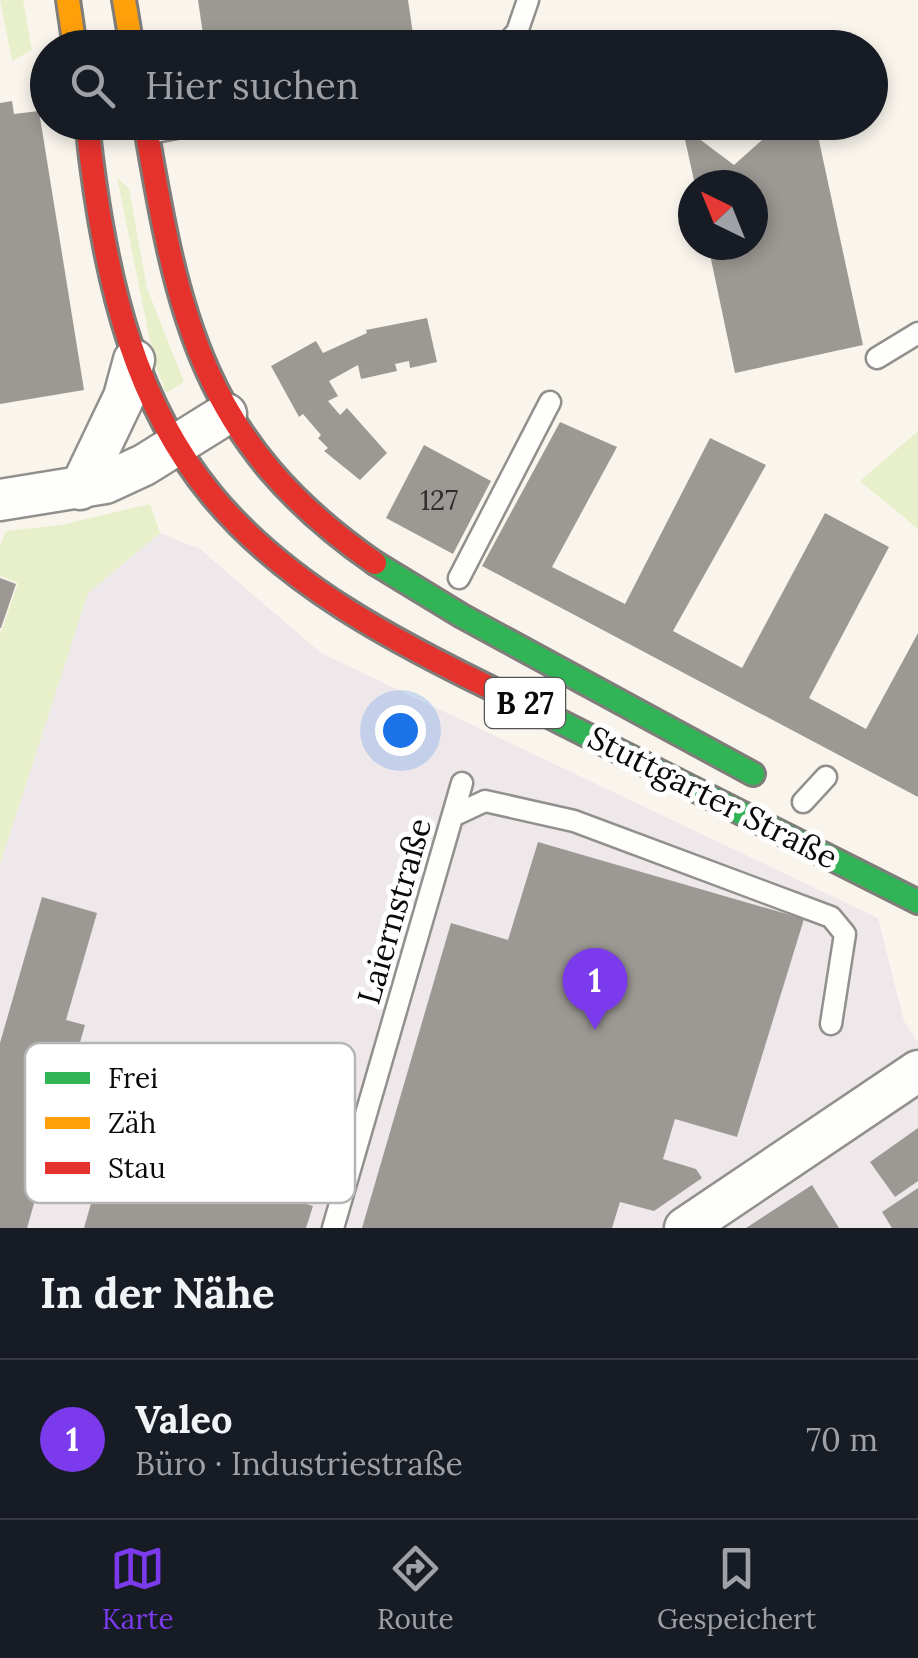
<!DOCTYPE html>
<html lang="de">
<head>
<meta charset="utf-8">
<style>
	body { margin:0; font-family:Lora,serif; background:#242831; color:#f1f3f6 }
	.compass { position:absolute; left:678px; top:170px; width:90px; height:90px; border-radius:50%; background:#171b24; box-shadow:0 5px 15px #0003; rotate:317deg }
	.you { position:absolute; left:400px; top:730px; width:35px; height:35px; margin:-25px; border:8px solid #fff; border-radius:50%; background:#1a73e8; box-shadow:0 0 0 15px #1a73e833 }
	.badge { display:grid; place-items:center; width:65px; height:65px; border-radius:50%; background:#7c3aed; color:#fff; font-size:32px; font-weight:700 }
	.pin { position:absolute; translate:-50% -82px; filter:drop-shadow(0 2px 5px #0008) }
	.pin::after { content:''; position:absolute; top:52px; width:35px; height:30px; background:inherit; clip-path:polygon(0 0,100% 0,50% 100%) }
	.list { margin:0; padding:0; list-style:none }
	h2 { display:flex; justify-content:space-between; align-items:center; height:130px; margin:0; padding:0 40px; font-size:42px }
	h2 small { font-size:32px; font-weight:400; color:#9ea1a6 }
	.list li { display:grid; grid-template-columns:65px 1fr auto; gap:30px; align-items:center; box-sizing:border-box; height:160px; padding:0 40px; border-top:2px solid #363941 }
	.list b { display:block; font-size:38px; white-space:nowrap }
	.list p { margin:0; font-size:32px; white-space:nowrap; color:#9ea1a6 }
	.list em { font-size:32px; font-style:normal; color:#9ea1a6 }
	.icon { flex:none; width:55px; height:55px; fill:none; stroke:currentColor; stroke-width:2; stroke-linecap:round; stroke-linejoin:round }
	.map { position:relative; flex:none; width:918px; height:1228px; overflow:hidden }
	.search { position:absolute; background:#171b24; box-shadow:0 5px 15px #0003; left:30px; right:30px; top:30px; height:110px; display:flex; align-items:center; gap:25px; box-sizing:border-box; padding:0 35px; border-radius:55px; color:#9ea1a6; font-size:38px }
	.sheet { height:290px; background:#171b24 }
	nav { display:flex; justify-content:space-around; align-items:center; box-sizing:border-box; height:140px; border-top:2px solid #363941; background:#171b24; font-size:28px; color:#9ea1a6 }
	nav a { display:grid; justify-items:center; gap:5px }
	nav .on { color:#7c3aed }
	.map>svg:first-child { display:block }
	.industrial { fill:#efe8eb }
	.green { fill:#e8f0cb }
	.building { fill:#9c9893 }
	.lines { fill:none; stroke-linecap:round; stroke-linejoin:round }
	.lane-casing { stroke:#92908c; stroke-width:25 }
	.street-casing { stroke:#92908c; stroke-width:45 }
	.fast-casing { stroke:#7f7d7a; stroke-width:28 }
	.slow-casing { stroke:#7f7d7a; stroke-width:28 }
	.jam-casing { stroke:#7f7d7a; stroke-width:28 }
	.lane { stroke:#fefefc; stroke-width:20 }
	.street { stroke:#fefefc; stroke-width:40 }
	.fast { stroke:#30b455; stroke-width:22 }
	.slow { stroke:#ff9f0a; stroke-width:22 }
	.jam { stroke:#e5322d; stroke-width:22 }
	.labels { text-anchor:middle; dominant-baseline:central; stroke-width:10; stroke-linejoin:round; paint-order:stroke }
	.number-label { font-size:28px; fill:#2e2e2c }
	.shield { fill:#fff; stroke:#545454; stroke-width:2.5 }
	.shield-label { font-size:30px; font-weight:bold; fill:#0a0a0a }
	.street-label { font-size:32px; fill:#0a0a0a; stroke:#fff }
	.key { fill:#fff; stroke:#b6b6b6; stroke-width:2.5 }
	.key-label { font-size:28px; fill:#0a0a0a }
</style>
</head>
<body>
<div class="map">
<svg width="918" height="1228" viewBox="0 0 918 1228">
	<rect width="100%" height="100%" fill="#f9f5ed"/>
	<path class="industrial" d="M 160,533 L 200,549 L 321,653 L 878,918 L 904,1021 L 918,1043 L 918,1228 L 0,1228 L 0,864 L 88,593 Z"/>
	<path class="green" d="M 0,0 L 23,0 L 32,50 L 12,61 Z
		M 117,177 L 129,189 L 147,288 L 184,382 L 166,393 L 154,361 Z
		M 918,431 L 918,529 L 860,481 Z
		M 150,504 L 160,533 L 88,593 L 0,864 L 0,635 L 18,583 L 0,576 L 0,546 L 6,531 L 61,525 Z"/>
	<path class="building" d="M 198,0 L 408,0 L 415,48 L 205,48 Z
		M 12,101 L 14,114 L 39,111 L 84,390 L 0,404 L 0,103 Z
		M 782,122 L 815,122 L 863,345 L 735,373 L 708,245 L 753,245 L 753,185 L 695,185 L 682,126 L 734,165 Z
		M 427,318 L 437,362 L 410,368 L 409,361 L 395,364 L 397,371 L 361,379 L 358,365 L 329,381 L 338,396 L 328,401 L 340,415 L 347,408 L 387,453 L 360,480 L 324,451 L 328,448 L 318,438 L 321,435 L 303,414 L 299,417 L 271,366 L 316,341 L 323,353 L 367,333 L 366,330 Z
		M 560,422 L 617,447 L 552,567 L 625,604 L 710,438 L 766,465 L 673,631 L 742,668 L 825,513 L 889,547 L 809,698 L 866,729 L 918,633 L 918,797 L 482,566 Z
		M 424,445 L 491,481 L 453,554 L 386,518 Z
		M 0,578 L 16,584 L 1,628 L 0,628 Z
		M 538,842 L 804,919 L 737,1137 L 675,1119 L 663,1159 L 696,1169 L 702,1178 L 654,1211 L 620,1202 L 612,1228 L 362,1228 L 451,923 L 508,940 Z
		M 42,897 L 97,913 L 66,1020 L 85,1025 L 27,1228 L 0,1228 L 0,1043 Z
		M 918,1128 L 918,1181 L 895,1197 L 870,1162 Z
		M 86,1137 L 313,1206 L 306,1228 L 84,1228 L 92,1200 L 69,1192 Z
		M 812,1185 L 839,1228 L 746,1228 Z
		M 918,1188 L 918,1228 L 892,1228 L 882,1212 Z"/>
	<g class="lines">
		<defs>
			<path id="lane" d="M 502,48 L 517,32 L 528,0
				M 150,133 L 207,122
				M 877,358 L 918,333
				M 459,578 L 550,402
				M 803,802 L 826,777
				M 453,816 L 485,801 L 574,821 L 831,917 L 845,934 L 831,1024
				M 333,1228 L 462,783"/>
			<path id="street" d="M 80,489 L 124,397 L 134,360
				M 0,500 L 105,483 L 144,465 L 226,414
				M 685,1228 L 918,1071"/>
			<path id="fast" d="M 375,563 L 462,616 L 753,774
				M 541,712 L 918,902"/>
			<path id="slow" d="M 68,0 L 75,48
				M 124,0 L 132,48"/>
			<path id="jam" d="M 87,122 C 123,473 231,568 541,712
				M 145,122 C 178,317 202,443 375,563"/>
		</defs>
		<use href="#lane" class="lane-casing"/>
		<use href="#street" class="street-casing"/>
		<use href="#fast" class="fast-casing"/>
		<use href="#slow" class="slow-casing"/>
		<use href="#jam" class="jam-casing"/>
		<use href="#lane" class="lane"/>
		<use href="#street" class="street"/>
		<use href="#fast" class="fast"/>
		<use href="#slow" class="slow"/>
		<use href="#jam" class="jam"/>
	</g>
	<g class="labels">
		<g class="number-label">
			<text x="439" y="500">127</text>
		</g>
		<rect class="shield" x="485" y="678" width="80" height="50" rx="8"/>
		<g class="shield-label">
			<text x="525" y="703">B 27</text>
		</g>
		<g class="street-label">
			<text transform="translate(713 797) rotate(27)">Stuttgarter Straße</text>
			<text transform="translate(394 911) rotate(-74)">Laiernstraße</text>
		</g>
	</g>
	<rect x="25" y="1043" width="330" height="160" rx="15" class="key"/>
	<rect x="45" y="1072" width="45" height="12" fill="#30b455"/>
	<rect x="45" y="1117" width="45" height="12" fill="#ff9f0a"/>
	<rect x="45" y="1162" width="45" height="12" fill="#e5322d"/>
	<g class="key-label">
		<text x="108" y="1088">Frei</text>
		<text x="108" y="1133">Zäh</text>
		<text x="108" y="1178">Stau</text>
	</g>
</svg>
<svg class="compass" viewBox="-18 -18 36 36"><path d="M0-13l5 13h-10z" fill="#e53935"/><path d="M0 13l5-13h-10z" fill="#9ea1a6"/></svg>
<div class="you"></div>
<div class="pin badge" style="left:595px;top:1030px">1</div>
<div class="search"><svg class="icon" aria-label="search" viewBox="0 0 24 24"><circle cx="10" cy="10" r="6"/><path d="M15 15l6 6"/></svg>Hier suchen</div>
</div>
<section class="sheet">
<h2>In der Nähe<small></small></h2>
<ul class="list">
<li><span class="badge">1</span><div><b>Valeo</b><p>Büro · Industriestraße</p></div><em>70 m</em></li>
</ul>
</section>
<nav>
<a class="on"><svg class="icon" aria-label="map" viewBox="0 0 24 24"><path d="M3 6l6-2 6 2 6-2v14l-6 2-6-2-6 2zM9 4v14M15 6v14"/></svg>Karte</a>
<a><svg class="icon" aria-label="directions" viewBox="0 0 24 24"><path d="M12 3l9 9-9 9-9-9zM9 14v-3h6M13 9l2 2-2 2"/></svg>Route</a>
<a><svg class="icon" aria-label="saved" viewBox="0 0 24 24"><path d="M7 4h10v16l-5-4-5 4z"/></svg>Gespeichert</a>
</nav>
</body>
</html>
